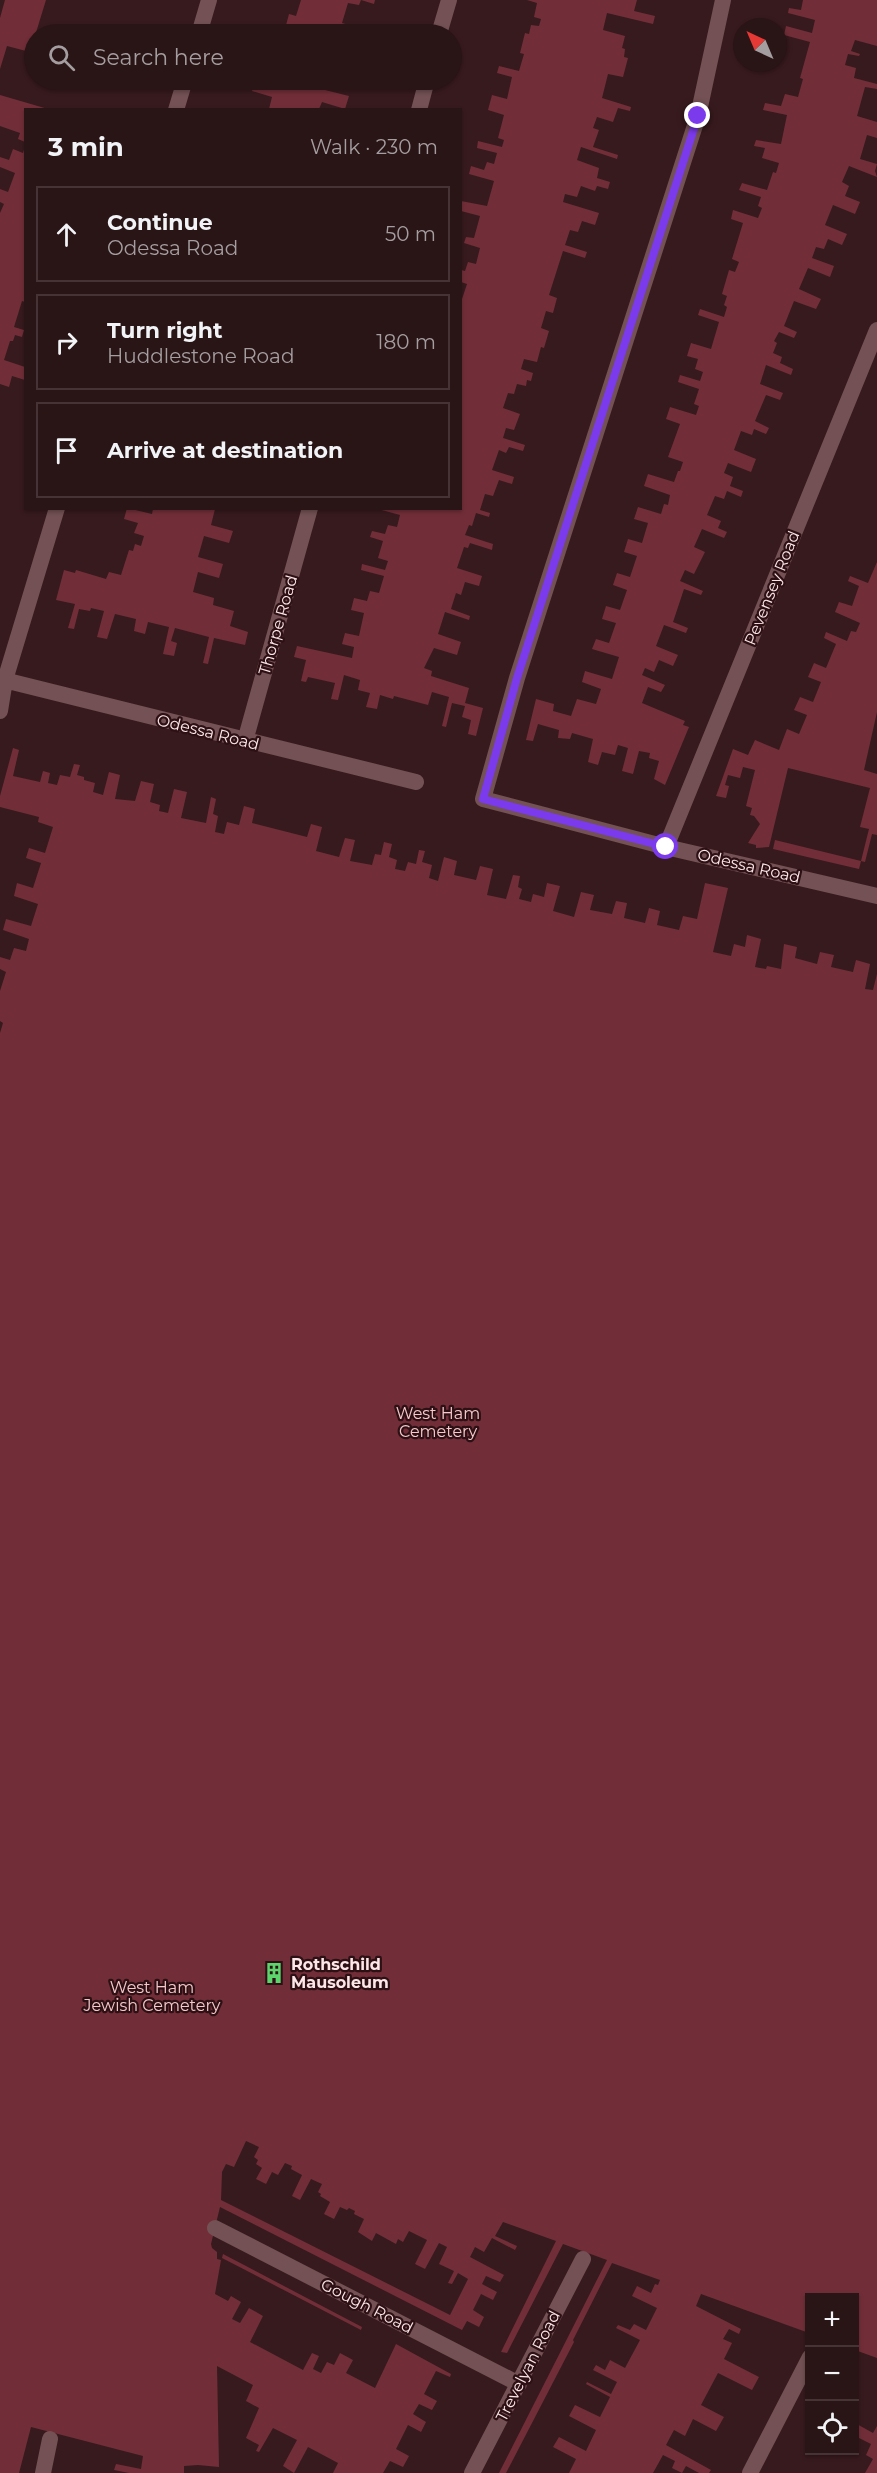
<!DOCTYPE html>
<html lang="en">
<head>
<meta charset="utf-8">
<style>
	body { margin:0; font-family:Montserrat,sans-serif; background:#352123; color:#f1f3f6 }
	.controls { position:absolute; right:18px; bottom:18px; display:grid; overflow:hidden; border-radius:0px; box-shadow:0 2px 4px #0004 }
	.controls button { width:54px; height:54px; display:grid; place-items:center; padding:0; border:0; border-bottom:2px solid #453335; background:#291416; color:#f1f3f6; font:30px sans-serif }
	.compass { position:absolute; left:733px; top:18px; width:54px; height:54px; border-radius:50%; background:#291416; box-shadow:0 2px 4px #0004; rotate:316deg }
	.stop { position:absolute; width:18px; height:18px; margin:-14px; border:4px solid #7c3aed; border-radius:50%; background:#fff }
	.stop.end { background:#7c3aed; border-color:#fff; box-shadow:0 2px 6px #0008 }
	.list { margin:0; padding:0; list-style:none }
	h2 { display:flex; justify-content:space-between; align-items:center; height:78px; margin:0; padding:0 24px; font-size:26px }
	h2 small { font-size:20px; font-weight:400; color:#a59ea1 }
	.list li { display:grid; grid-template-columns:39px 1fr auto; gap:18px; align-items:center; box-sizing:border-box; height:96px; margin:0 12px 12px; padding:0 12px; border:2px solid #453335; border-radius:0px }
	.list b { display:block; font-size:22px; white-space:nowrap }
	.list p { margin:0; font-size:20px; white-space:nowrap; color:#a59ea1 }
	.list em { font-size:20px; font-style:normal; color:#a59ea1 }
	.icon { flex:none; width:33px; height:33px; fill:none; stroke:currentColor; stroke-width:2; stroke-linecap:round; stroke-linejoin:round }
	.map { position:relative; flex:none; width:877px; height:2473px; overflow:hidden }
	.search { position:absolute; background:#291416; box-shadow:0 2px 4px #0004; left:24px; top:24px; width:438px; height:66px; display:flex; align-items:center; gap:15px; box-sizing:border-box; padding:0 21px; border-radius:33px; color:#a59ea1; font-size:22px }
	.panel { position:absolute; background:#291416; box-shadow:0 2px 4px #0004; left:24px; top:108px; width:438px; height:402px; border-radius:0px }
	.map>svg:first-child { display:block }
	.green { fill:#712e38; fill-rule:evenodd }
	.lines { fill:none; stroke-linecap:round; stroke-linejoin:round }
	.minor { stroke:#735154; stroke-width:16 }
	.route { stroke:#7c3aed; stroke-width:8 }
	.labels { text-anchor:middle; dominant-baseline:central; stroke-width:4.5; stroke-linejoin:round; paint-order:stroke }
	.street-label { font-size:16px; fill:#fce6e7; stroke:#2d1014 }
	.park-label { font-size:16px; fill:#f7c9cc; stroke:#2d1014 }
	.poi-label { font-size:16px; font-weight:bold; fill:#fce6e7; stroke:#2d1014; text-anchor:start }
</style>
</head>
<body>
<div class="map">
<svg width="877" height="2473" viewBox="0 0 877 2473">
	<rect width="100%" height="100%" fill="#371a1d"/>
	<path class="green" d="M 5,0 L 46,0 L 30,52 L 7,46 L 0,69 L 0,18 Z
		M 301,0 L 375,0 L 374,4 L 361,0 L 359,5 L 348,3 L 342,23 L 366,30 L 365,34 L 291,34 L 292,31 L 285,29 L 289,14 L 296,16 Z
		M 527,0 L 637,0 L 634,11 L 655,16 L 653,24 L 607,13 L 603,30 L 625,36 L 622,48 L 625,49 L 624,57 L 628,58 L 623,77 L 608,74 L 602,98 L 631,107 L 630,111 L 618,108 L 613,122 L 597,117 L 593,128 L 599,130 L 593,147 L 618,155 L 617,159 L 581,147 L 577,160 L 599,168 L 597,178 L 610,182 L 608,189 L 597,186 L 595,191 L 581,186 L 577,197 L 565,194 L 563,202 L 599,213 L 595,225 L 582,221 L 578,232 L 570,230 L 565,245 L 587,252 L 585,258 L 563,251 L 549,295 L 557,298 L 553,313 L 546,311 L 541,328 L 549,331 L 544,348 L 541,347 L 537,362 L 524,359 L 521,369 L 533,373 L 531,381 L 527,380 L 526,386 L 517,384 L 514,394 L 508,393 L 503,408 L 520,414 L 514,430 L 506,428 L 503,438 L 525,445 L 523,451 L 509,447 L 506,453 L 499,450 L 492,470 L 514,477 L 512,484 L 499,480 L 493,496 L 485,494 L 480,510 L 490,513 L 489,517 L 476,513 L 472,526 L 469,525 L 465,535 L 493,544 L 492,550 L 470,543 L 468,548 L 464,547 L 457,568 L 482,576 L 479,586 L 465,582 L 461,595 L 456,593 L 451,609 L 470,616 L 469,620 L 445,612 L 438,634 L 461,642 L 457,655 L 434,648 L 424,668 L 432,671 L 431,676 L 469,688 L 465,703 L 483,708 L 476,736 L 468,734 L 471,720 L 462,717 L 465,706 L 452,703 L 446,727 L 442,726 L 449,697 L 432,692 L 428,705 L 394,696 L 393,699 L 380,695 L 377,709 L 366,707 L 370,693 L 358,690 L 360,680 L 344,675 L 338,700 L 331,699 L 335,683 L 308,677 L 306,682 L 301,681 L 306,660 L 294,657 L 297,646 L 352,658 L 354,647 L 342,644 L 345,633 L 359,636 L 364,613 L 351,610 L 354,598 L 367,601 L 370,591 L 379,593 L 384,576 L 361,570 L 362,564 L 385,570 L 388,561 L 378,558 L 383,541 L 370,537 L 372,531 L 385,534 L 388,525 L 397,527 L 400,515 L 378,509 L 460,508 L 460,305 L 467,284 L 461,282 L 461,270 L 465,271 L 468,262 L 476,264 L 480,248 L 464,243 L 466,237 L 474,238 L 480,216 L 461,211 L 461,201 L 487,206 L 494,181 L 469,174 L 471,166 L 484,170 L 487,162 L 494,164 L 497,153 L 477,148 L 478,141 L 502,147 L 504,140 L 498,138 L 504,115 L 488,110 L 492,95 L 507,99 L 512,77 L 497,73 L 499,66 L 519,71 L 524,54 L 520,53 L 525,33 L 529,34 L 531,25 L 539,26 L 541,19 L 534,17 L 537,3 Z
		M 803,0 L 877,0 L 877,46 L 855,40 L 851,51 L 860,54 L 859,56 L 848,54 L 845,65 L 856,68 L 854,78 L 877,84 L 877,89 L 865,87 L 857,116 L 877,122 L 877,138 L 867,135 L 860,159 L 877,164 L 875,171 L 877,177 L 849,166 L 842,182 L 849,186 L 845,196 L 860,202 L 855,214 L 833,205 L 825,225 L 847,234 L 842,245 L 828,239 L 824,249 L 816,247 L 812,258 L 834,266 L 830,277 L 808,268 L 799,289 L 821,299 L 816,309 L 794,301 L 784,326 L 797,332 L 794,338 L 779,332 L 774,341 L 777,343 L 773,353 L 782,357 L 780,363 L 793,369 L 791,375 L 766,365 L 760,384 L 783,393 L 780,400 L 766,395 L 755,421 L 769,428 L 766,434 L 754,429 L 752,435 L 741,431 L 734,450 L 756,459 L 751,472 L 728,463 L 724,473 L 733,477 L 730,486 L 743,491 L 741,497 L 727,491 L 724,499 L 715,496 L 707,515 L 721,521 L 718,528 L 727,532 L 724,538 L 702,529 L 694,547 L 705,552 L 694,574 L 685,570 L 680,581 L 703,591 L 701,595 L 684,589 L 673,622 L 688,628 L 686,633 L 664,625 L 656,646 L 678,655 L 673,666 L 659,660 L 654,672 L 645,668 L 642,675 L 665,685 L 661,692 L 648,687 L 642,703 L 685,721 L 683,725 L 689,727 L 665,785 L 654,779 L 659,761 L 649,758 L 650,753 L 639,751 L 633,774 L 622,771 L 628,748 L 618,745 L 615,755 L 602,752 L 598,765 L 588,762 L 593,739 L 572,733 L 570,739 L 558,738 L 559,730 L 538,724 L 533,741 L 526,740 L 536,699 L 554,704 L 553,711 L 571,716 L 577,699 L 596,704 L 601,689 L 582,682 L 585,671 L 612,679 L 619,657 L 592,649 L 596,639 L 609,643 L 616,623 L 602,619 L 606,606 L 620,610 L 627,590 L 613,585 L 617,573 L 630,577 L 637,556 L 624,552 L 628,539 L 642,543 L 648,523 L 634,519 L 638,507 L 661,514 L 664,504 L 668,505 L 670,495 L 644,486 L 648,474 L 674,482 L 678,471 L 680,471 L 683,462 L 668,457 L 680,424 L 666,419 L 670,407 L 696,415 L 699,406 L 694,404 L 699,389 L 678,382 L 680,375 L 700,381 L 703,372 L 695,369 L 698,359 L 687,356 L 691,343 L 711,349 L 719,322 L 698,315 L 700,309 L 724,317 L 727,307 L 724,305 L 727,296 L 722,294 L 729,270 L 735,272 L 739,262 L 732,259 L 743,223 L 731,219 L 733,210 L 758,218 L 762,208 L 758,206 L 761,197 L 739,190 L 742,183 L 767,190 L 773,172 L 776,173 L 779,163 L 762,158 L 765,148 L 754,146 L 756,140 L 781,144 L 787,115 L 763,110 L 765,103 L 781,106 L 785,94 L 798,97 L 803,79 L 800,78 L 810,42 L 784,35 L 786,26 L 812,33 L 815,20 L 788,13 L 789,8 L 801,10 Z
		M 255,80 L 277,82 L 278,80 L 327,80 L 325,90 L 349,96 L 345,109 L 322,102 L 319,109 L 269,109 L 272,97 L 252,91 Z
		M 0,95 L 48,109 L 26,110 L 25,142 L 18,139 L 20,133 L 0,126 Z
		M 25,146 L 26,289 L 24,294 L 25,302 L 22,301 L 14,327 L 24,330 L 22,337 L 15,335 L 13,341 L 10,341 L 4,360 L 25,367 L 25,380 L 12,376 L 9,387 L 0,384 L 0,213 L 4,204 L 0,202 L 0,189 L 8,192 L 15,173 L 0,167 L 0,157 L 9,160 L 13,149 L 23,153 Z
		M 127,508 L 152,514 L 153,509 L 215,509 L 211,525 L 233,531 L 229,543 L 204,536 L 198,557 L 223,564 L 219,578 L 198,572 L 193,592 L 214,598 L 213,605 L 234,611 L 230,626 L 248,632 L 245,645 L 214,638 L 208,664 L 203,663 L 209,637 L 175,628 L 171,641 L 177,643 L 174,656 L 163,654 L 169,627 L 148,622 L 145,634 L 134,631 L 136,619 L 115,614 L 107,639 L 97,637 L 104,611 L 91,608 L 90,611 L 79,609 L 74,629 L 68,628 L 75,604 L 56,600 L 64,570 L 75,573 L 76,570 L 106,579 L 109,572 L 121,575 L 129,550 L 133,551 L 135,544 L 141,546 L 144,536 L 134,533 L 138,523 L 124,519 Z
		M 877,562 L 877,712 L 864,770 L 877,774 L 877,835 L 872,834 L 865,862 L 861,861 L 859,869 L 773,849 L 775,840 L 861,861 L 869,829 L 860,827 L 870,788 L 788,768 L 769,847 L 756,848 L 756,845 L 748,843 L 760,824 L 754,816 L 750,815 L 752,808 L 746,806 L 755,770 L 743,767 L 740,778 L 728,775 L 725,785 L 729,786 L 726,798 L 716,796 L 733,749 L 748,755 L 755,740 L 779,750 L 787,729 L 799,734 L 807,715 L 794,710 L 800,697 L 813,702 L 821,682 L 808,677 L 814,663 L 826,668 L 836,644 L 824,638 L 826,632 L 847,641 L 851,631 L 856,632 L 860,623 L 835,612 L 839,602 L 852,606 L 859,586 L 848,581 L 850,576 L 868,583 Z
		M 13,748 L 19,750 L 13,776 L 40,782 L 43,771 L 50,773 L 48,783 L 57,785 L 60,775 L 70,777 L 74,764 L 80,765 L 77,775 L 84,777 L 84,780 L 95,783 L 93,792 L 103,795 L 109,772 L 120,775 L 115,799 L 135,801 L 141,781 L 154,784 L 150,802 L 160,805 L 159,811 L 168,813 L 174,789 L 187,792 L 181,818 L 206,823 L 211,797 L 216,799 L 213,814 L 218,816 L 215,832 L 224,834 L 227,822 L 239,825 L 244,806 L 255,809 L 252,823 L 307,837 L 311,824 L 322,827 L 316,851 L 339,857 L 345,838 L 355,840 L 350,861 L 372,865 L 375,854 L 381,855 L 384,842 L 392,844 L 389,857 L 397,860 L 395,869 L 405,871 L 408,862 L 416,864 L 419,850 L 425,851 L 422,862 L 432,865 L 429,878 L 438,881 L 444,857 L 457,861 L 454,875 L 476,880 L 480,866 L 493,869 L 487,895 L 506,899 L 513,875 L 520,876 L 518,887 L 522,889 L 519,899 L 531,902 L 533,894 L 544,897 L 547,883 L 560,886 L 553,911 L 574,917 L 581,892 L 594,895 L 590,910 L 612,914 L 616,901 L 627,903 L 624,918 L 645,923 L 649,908 L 660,911 L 657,925 L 679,930 L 683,916 L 697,919 L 705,883 L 728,888 L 713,952 L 731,956 L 734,944 L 745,947 L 747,935 L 761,939 L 755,967 L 766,969 L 767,966 L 781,969 L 784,944 L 797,947 L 795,958 L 817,964 L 820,952 L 834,955 L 831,967 L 853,972 L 856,960 L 870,964 L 865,989 L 873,990 L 877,974 L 877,2358 L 855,2350 L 854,2298 L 810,2298 L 809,2333 L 701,2294 L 696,2306 L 741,2329 L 739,2334 L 729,2329 L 723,2339 L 732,2343 L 724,2359 L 759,2377 L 752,2390 L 718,2373 L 701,2405 L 724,2417 L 716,2431 L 693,2419 L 685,2436 L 674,2430 L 666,2445 L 711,2470 L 709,2473 L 699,2473 L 686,2466 L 682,2473 L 672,2468 L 675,2461 L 663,2455 L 653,2473 L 569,2473 L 576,2459 L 553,2447 L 559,2437 L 586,2451 L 596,2430 L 569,2416 L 575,2405 L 600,2417 L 610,2397 L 586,2384 L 587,2382 L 611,2394 L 617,2382 L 593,2370 L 596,2365 L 605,2370 L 610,2360 L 625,2368 L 640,2340 L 616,2328 L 618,2325 L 630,2330 L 634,2324 L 646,2330 L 657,2308 L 632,2296 L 637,2286 L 651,2293 L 655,2284 L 658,2285 L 660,2280 L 612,2263 L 573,2340 L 574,2342 L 506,2473 L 499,2473 L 607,2260 L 563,2244 L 507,2353 L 501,2352 L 556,2241 L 503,2222 L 495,2236 L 517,2246 L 515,2250 L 492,2238 L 484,2252 L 475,2247 L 470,2257 L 504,2275 L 500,2282 L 486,2276 L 482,2284 L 497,2292 L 493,2300 L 481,2294 L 473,2310 L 484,2317 L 479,2327 L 467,2321 L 462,2330 L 220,2207 L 211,2244 L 212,2248 L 217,2252 L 217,2259 L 221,2260 L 215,2294 L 228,2301 L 231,2296 L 241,2302 L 232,2319 L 240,2323 L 249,2308 L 263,2316 L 250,2342 L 303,2370 L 312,2353 L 319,2356 L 313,2369 L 321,2373 L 327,2362 L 334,2365 L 340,2353 L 353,2360 L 346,2373 L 375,2388 L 396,2344 L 451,2374 L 450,2377 L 436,2371 L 424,2394 L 437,2401 L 432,2410 L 419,2404 L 413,2414 L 426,2422 L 421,2432 L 408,2425 L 396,2449 L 409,2456 L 403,2467 L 390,2461 L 383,2473 L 333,2473 L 338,2463 L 308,2447 L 294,2473 L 283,2466 L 297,2440 L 273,2428 L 259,2452 L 256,2451 L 259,2445 L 246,2438 L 259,2408 L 246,2401 L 253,2385 L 217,2366 L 219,2467 L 198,2465 L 184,2466 L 184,2473 L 129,2473 L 114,2470 L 116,2464 L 141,2469 L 143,2456 L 31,2427 L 19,2473 L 0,2473 L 0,1033 L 3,1023 L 0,1021 L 0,991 L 6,972 L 0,969 L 0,957 L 10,960 L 14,948 L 26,951 L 29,939 L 3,930 L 6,919 L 31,926 L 38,904 L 14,896 L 17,883 L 33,888 L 41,863 L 26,858 L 29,848 L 45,853 L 53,827 L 38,822 L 39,817 L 0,807 L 0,796 ZM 246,2141 L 259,2147 L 254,2157 L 258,2160 L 256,2164 L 262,2168 L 256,2179 L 266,2184 L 272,2172 L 278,2175 L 285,2163 L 292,2166 L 291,2169 L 302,2175 L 292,2196 L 300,2200 L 311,2179 L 322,2184 L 318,2192 L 321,2194 L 320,2196 L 330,2202 L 324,2214 L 334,2219 L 340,2207 L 347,2210 L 349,2208 L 355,2211 L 354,2214 L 364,2219 L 358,2232 L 372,2241 L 376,2233 L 396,2244 L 398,2239 L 403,2242 L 409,2231 L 427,2240 L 415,2264 L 425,2269 L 439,2243 L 447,2247 L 439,2264 L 454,2271 L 448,2283 L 452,2284 L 458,2273 L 468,2279 L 450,2315 L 221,2200 L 222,2172 L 226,2164 L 234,2167 Z
		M 223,2254 L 362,2327 L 361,2330 L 222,2258 Z
		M 855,2423 L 873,2433 L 877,2426 L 877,2473 L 865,2473 L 873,2459 L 866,2455 L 871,2444 L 855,2436 Z"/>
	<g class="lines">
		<path class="minor" d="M 723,0 L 698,116 L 517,678 L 483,799 L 666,847 L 877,896
			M 199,34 L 209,0
			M 439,34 L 449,0
			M 176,110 L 185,80
			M 419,110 L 427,80
			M 0,679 L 416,782
			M 0,711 L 5,680 L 57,508
			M 245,741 L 310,508
			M 666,847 L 877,330
			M 215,2228 L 519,2384
			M 43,2473 L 50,2439
			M 472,2473 L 583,2259
			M 750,2473 L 810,2357"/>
	</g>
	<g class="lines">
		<path class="route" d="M 666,847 L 483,799 L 517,678 L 698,116"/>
	</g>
	<defs>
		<symbol id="building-bare" viewBox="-9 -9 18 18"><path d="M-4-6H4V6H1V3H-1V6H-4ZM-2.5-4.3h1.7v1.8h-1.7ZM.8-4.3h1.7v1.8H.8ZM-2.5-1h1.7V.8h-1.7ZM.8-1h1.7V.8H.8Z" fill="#5dd56d" stroke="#2d1014" stroke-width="2.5" paint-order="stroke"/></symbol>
	</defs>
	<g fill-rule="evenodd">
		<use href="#building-bare" x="259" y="1958" width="30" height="30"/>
	</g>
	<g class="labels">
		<g class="street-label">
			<text transform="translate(772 588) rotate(-68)">Pevensey Road</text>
			<text transform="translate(278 625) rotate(-74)">Thorpe Road</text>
			<text transform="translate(208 732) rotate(14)">Odessa Road</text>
			<text transform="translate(749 866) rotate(13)">Odessa Road</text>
			<text transform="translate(367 2306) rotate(27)">Gough Road</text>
			<text transform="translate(528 2366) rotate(-63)">Trevelyan Road</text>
		</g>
		<g class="park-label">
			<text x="438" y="1413">West Ham<tspan x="438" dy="18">Cemetery</tspan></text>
			<text x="152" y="1987">West Ham<tspan x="152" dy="18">Jewish Cemetery</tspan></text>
		</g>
		<g class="poi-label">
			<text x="291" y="1964">Rothschild<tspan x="291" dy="18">Mausoleum</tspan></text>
		</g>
	</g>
</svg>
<div class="controls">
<button>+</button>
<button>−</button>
<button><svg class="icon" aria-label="locate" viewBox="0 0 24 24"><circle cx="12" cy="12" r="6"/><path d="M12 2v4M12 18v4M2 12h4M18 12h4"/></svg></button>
</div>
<svg class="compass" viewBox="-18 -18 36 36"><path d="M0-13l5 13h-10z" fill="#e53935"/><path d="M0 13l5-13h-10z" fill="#a59ea1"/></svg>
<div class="stop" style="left:666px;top:847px"></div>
<div class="stop end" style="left:698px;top:116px"></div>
<div class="search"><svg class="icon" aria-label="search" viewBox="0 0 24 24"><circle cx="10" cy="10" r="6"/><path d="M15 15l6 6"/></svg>Search here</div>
<section class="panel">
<h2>3 min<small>Walk · 230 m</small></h2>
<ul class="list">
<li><svg class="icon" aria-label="ahead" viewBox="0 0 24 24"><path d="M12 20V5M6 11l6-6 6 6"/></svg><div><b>Continue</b><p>Odessa Road</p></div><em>50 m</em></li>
<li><svg class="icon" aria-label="right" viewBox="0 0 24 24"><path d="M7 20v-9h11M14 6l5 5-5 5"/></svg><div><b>Turn right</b><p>Huddlestone Road</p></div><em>180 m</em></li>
<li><svg class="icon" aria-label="arrive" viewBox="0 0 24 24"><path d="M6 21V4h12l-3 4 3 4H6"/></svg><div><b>Arrive at destination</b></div></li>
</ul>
</section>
</div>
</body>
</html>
